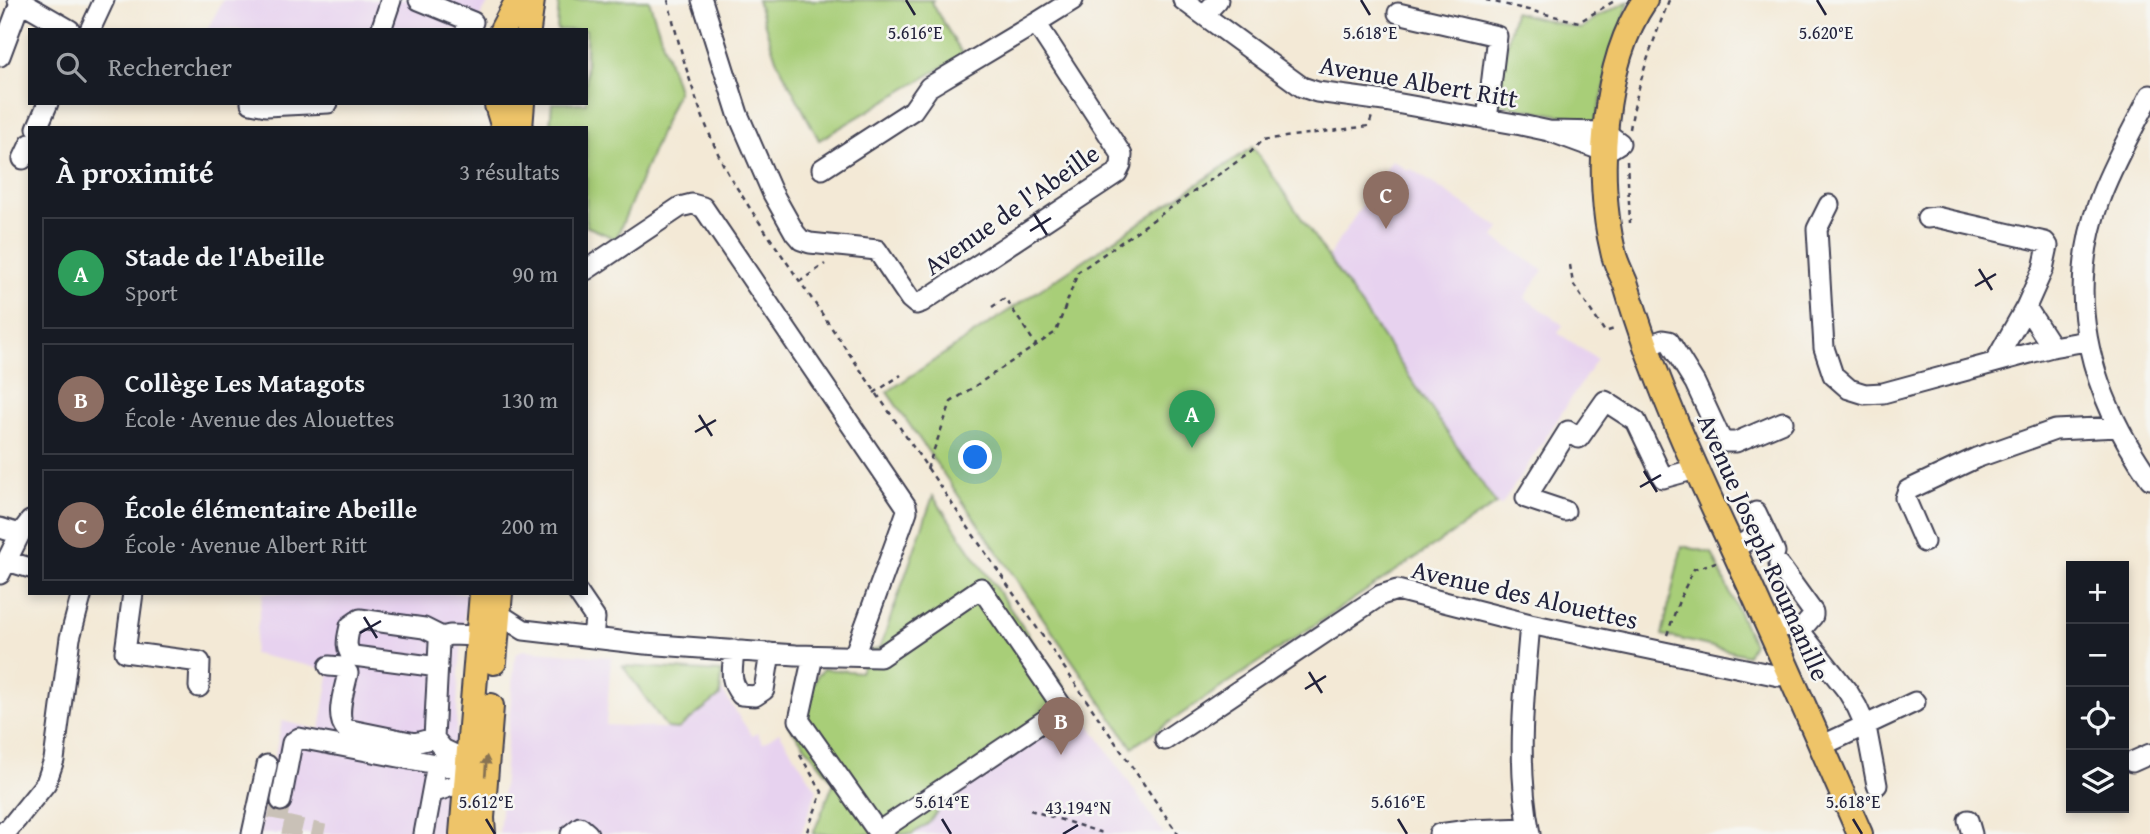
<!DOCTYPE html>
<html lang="fr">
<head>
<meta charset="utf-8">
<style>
	body { margin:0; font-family:"Gentium Book Plus",serif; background:#20242c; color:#f1f3f6 }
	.controls { position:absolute; right:21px; bottom:21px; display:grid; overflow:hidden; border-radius:0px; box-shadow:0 4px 10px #0003 }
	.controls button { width:63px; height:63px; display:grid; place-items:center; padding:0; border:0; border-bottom:2px solid #363941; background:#171b24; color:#f1f3f6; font:35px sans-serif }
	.you { position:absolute; left:976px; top:458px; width:24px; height:24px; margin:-18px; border:5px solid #fff; border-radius:50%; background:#1a73e8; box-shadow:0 0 0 10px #1a73e833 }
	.badge { display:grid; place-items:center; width:46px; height:46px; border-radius:50%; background:#c8321e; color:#fff; font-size:23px; font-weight:700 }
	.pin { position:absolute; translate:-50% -58px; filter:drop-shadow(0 2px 4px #0008) }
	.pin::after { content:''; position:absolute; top:37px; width:24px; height:21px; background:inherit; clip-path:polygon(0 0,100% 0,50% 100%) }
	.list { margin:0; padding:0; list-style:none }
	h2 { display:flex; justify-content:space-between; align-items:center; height:91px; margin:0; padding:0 28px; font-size:30px }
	h2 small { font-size:23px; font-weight:400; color:#9ea1a6 }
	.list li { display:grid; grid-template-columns:46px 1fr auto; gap:21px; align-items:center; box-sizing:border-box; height:112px; margin:0 14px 14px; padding:0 14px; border:2px solid #363941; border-radius:0px }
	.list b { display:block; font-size:26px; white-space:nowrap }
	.list p { margin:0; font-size:23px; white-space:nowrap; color:#9ea1a6 }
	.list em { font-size:23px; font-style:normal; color:#9ea1a6 }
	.icon { flex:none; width:38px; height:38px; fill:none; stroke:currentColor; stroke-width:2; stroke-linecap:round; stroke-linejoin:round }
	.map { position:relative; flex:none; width:2150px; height:834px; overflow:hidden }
	.search { position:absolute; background:#171b24; box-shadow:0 4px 10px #0003; left:28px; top:28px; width:560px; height:77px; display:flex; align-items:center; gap:18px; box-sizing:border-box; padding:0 24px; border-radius:0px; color:#9ea1a6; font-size:26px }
	.panel { position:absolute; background:#171b24; box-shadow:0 4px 10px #0003; left:28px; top:126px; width:560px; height:469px; border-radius:0px }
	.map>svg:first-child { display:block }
	.built { fill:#e7d2ef }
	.green { fill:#a8ce78; stroke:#65785a; stroke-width:2 }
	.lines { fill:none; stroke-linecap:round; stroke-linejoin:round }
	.minor-tunnel { stroke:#c9c1b7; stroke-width:19; stroke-dasharray:19 10; stroke-linecap:butt }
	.minor-casing { stroke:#414052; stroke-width:23 }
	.major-casing { stroke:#414052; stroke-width:28 }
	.path { stroke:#414052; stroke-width:2.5; stroke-dasharray:5 5; stroke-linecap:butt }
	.minor { stroke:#fff; stroke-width:19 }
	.major { stroke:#eec469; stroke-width:24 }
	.oneway { fill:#887352 }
	.ticks { fill:none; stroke:#22223b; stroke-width:2.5 }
	.labels { text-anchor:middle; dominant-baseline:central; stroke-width:5; stroke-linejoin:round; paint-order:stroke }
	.street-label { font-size:26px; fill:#22223b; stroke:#f6f6f2 }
	.ticks-label { font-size:18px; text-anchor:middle; fill:#22223b; stroke:#f6f6f2; stroke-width:5; stroke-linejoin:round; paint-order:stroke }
</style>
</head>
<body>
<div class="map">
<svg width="2150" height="834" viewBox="0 0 2150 834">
	<rect width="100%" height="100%" fill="#f6f6f2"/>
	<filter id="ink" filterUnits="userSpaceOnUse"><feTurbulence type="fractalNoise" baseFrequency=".0143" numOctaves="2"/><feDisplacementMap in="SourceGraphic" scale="14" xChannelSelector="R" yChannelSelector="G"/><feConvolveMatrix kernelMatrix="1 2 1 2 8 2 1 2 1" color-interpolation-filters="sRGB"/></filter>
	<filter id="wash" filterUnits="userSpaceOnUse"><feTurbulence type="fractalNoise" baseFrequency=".00686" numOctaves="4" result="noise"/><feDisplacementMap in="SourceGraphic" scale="28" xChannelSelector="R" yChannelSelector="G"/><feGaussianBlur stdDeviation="1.57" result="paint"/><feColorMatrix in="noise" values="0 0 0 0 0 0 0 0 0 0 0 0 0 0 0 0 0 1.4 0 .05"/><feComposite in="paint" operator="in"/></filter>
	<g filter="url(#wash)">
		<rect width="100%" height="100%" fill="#f3e9d6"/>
		<path class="built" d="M 223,0 L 490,0 L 474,27 L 469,30 L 207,30 Z
			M 1392,160 L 1408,171 L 1411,169 L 1500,228 L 1494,238 L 1543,270 L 1525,298 L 1563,325 L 1558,333 L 1597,359 L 1501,506 L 1496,504 L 1328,257 Z
			M 263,593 L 467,593 L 459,673 L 451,834 L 259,834 L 282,721 L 320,730 L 330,670 L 253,654 Z
			M 522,650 L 611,657 L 606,725 L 678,729 L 720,696 L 721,689 L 752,736 L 757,733 L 763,743 L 779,732 L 817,790 L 801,834 L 499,834 L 515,655 Z
			M 1079,709 L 1164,834 L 912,834 L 929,823 L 945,800 Z"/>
		<path class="green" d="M 559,0 L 649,0 L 678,90 L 616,239 L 586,226 L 586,128 L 550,128 L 552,103 L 586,103 L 586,30 L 557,30 Z
			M 757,0 L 933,0 L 931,2 L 963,55 L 819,140 L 776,59 Z
			M 1629,1 L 1595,122 L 1494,103 L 1514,12 L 1581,29 L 1595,18 Z
			M 1253,147 L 1496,504 L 1132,747 L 887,392 Z
			M 933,496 L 1079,709 L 945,800 L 929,823 L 912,834 L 813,834 L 834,782 L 789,726 L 798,680 L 814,683 L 817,676 L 824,669 L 860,672 L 869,651 L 880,648 Z
			M 1682,546 L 1712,553 L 1753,644 L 1747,655 L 1662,635 Z
			M 623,666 L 722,672 L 720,696 L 678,729 L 667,728 Z"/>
	</g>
	<g filter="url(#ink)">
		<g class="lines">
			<path class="minor-tunnel" d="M 281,801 L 277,823 L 324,834"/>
			<defs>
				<path id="minor" d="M 18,0 L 70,30
					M 419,0 L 473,22 L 466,30
					M 702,0 L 738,114 L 772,192 L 795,233 L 801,240 L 810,243 L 877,250 L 910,299 L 916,304 L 922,302 L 1117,173 L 1121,165 L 1122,155 L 1036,23 L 1073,0
					M 1183,0 L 1302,87 L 1317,92 L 1384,101 L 1521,125 L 1549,131 L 1598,149 L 1612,148 L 1620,143 L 1605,132 L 1549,131
					M 1398,13 L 1497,36 L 1487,120
					M 1204,15 L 1218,0
					M 90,30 L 104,0
					M 381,30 L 391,0
					M 0,56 L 21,0
					M 2150,95 C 2133,130 2112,164 2099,201 C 2063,301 2092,396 2150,479
					M 251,103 L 266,106 L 328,103
					M 37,128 L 48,103
					M 23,159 L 30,144
					M 822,169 L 913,110 L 929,87 L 1036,23
					M 1829,205 L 1817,229 L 1824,348 L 1833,375 L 1849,389 L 1865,394 L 1883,393 L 2052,347 L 2087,341
					M 1927,218 L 1936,217 L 2045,242 L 2048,246 L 2043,269 L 2026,307 L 2052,347
					M 586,270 L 680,207 L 692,204 L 703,207 L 906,506 L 907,511 L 902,525 L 854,656
					M 1646,346 L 1663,340 L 1669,341 L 1695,383 L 1720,437 L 1725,442 L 1736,442 L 1783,422
					M 1995,362 L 2026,307
					M 1565,511 L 1526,498 L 1568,431 L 1579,438 L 1605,401 L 1636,421 L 1663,478 L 1696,469
					M 1756,512 L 1775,552
					M 0,528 L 20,534
					M 1924,542 L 1905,498 L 1908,490 L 1976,458 L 2055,430 L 2118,427
					M 1733,548 L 1765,532
					M 7,561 L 30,568
					M 1779,565 L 1813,612 L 1813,616 L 1800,631
					M 0,574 L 20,534 L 30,521
					M 133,593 L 125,652 L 200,662 L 199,687
					M 578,593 L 595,618 L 593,638
					M 499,614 L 524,630 L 645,644 L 796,655 L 880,657 L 981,588 L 1063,708 L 878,832 L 799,720 L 813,656
					M 1770,632 L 1787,625 L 1800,631 L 1848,692 L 1857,707 L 1866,727 L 1877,785
					M 734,650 C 733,670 728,679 741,695 L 755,696 L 764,690 L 770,653
					M 329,666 L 342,667 L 348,673 C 345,688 334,717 346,729 L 415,743 L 434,738
					M 438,667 L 354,656 C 343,650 348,636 350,626 L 360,619 L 424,628 L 442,637
					M 1165,740 L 1381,595 L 1397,590 L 1530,624 L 1779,676 L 1788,673
					M 1821,746 L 1915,702
					M 468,761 L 443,749 L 434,738 L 439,643 L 442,637 L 450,635 L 479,636
					M 2132,762 L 2150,754
					M 281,801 L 292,743 L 299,738 L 467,770 L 455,785 L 432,793
					M 1968,820 L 1972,834
					M 0,832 L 8,830 L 46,783 L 54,760 L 70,638 L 82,593
					M 252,834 L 267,765
					M 424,834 L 437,764
					M 571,834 L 580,827 L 588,834
					M 1439,834 L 1468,830 L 1528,828
					M 1530,834 C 1516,764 1524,694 1530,624"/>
				<path id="major" d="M 1645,0 C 1602,63 1595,178 1613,251 C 1615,263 1622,274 1626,285 C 1652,373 1690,457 1729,540 C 1774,637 1817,736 1860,834
					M 502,30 L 518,0
					M 528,30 L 532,0
					M 497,105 L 504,128
					M 520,128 L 522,103
					M 494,662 L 500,593
					M 462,834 L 482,593
					M 483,834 L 482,818 L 491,706"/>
			</defs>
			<use href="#minor" class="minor-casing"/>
			<use href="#major" class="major-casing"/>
			<path class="path" d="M 668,0 C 681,55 698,113 723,164 C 731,180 742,195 751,210 L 1178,834
				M 1486,0 L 1579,22 L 1616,0
				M 1630,129 C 1637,84 1653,42 1669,0
				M 1627,160 L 1630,223
				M 1570,265 L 1573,284 L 1605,332 L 1617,328
				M 799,282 L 825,264
				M 992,307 L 1005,298 L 1036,345
				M 874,393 L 901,375
				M 927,469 L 951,402 L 1056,332 L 1078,272 L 1251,152 L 1262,140 L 1369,126 L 1372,116
				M 1667,635 L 1680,598 L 1694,569 L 1716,562
				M 800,755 L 822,792 L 806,834
				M 1030,810 L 1106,834"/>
			<use href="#minor" class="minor"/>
			<use href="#major" class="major"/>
		</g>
		<defs><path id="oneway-solid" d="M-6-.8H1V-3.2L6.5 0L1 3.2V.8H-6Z" transform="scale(1.75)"/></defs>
		<use class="oneway" href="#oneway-solid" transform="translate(486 766) rotate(-86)"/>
	</g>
	<path class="ticks" d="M 906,0 L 915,15M 1361,0 L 1370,15M 1817,0 L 1826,15M 1034,214 L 1047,235M 1030,231 L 1051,218M 1979,269 L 1992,290M 1975,286 L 1996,274M 699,415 L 712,436M 695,432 L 716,420M 1644,471 L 1657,492M 1640,487 L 1661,475M 364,617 L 377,638M 360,633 L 381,621M 1309,672 L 1322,693M 1305,689 L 1326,676M 486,819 L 495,834M 942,819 L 951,834M 1398,819 L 1407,834M 1853,819 L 1862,834M 1063,834 L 1078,825"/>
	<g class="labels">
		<g class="street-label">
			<text transform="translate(1419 81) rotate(10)">Avenue Albert Ritt</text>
			<text transform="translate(1011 209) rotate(-35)">Avenue de l'Abeille</text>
			<text transform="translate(1764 547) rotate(66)">Avenue Joseph Roumanille</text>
			<text transform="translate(1525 594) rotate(13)">Avenue des Alouettes</text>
		</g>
	</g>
	<g class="ticks-label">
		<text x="915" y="39">5.616°E</text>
		<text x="1370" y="39">5.618°E</text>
		<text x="1826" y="39">5.620°E</text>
		<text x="486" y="808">5.612°E</text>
		<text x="942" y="808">5.614°E</text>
		<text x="1398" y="808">5.616°E</text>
		<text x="1853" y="808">5.618°E</text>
		<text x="1078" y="814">43.194°N</text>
	</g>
</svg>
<div class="controls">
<button>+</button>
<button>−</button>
<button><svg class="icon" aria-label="locate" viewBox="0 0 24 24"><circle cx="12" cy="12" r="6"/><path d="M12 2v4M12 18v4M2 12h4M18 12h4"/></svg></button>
<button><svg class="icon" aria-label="layers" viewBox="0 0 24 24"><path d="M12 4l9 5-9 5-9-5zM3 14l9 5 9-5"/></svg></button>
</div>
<div class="you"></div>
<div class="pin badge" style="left:1192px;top:448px;background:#2e9e5b">A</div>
<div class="pin badge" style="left:1061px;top:755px;background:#8d6e63">B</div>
<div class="pin badge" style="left:1386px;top:229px;background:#8d6e63">C</div>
<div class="search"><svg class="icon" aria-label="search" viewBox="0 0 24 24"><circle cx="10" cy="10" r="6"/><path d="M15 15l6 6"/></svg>Rechercher</div>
<section class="panel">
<h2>À proximité<small>3 résultats</small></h2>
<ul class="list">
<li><span class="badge" style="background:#2e9e5b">A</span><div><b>Stade de l'Abeille</b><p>Sport</p></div><em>90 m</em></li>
<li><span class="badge" style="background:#8d6e63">B</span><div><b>Collège Les Matagots</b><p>École · Avenue des Alouettes</p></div><em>130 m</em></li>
<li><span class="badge" style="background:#8d6e63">C</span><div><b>École élémentaire Abeille</b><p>École · Avenue Albert Ritt</p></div><em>200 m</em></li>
</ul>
</section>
</div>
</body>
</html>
